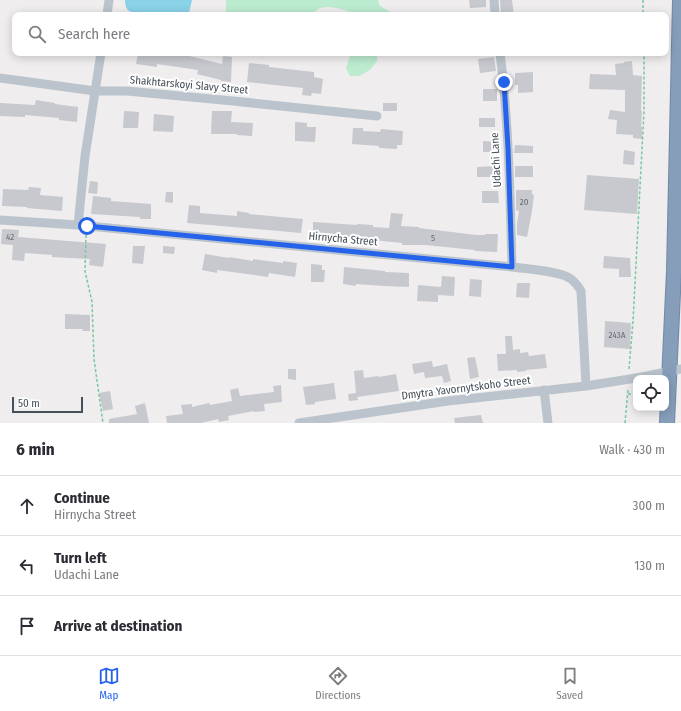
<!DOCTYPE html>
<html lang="en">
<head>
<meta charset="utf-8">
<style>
	body { margin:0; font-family:"Fira Sans Condensed",sans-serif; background:#f7f7f7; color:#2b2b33 }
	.controls { position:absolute; right:12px; bottom:12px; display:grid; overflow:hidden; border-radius:8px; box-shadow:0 2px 10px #0003 }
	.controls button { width:36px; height:36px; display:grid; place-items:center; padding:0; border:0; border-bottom:1px solid #e1e1e2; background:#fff; color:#2b2b33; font:20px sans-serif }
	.scale { position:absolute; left:12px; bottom:10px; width:71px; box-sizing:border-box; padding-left:4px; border:2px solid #465059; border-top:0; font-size:11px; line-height:14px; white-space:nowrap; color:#465059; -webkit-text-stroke:3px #fff; paint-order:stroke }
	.stop { position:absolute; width:12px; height:12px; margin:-9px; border:3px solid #2563eb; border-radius:50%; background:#fff }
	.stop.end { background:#2563eb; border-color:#fff; box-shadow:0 1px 4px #0008 }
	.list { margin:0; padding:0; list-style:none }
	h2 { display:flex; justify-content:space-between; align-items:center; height:52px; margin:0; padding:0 16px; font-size:17px }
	h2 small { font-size:13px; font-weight:400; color:#7c7c81 }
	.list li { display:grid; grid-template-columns:26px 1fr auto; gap:12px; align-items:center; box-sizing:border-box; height:60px; padding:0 16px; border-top:1px solid #e1e1e2 }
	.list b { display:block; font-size:15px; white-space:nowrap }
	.list p { margin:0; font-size:13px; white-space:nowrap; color:#7c7c81 }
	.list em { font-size:13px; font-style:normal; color:#7c7c81 }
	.icon { flex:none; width:22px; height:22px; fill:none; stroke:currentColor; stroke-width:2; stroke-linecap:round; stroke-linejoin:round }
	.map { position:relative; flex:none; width:681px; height:423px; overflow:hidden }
	.search { position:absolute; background:#fff; box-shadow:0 2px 10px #0003; left:12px; right:12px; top:12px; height:44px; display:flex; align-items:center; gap:10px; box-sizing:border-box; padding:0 14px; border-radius:8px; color:#7c7c81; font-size:15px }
	.sheet { height:232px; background:#fff }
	nav { display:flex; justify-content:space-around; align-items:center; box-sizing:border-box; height:56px; border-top:1px solid #e1e1e2; background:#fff; font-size:11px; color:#7c7c81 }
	nav a { display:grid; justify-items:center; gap:2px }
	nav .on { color:#2563eb }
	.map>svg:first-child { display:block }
	.green { fill:#bcecd0 }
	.water { fill:#8ad2e8 }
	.building { fill:#c7c9cf }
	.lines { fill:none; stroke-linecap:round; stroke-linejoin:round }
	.highway-casing { stroke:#7189a6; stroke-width:16 }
	.path { stroke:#75c9a1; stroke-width:1.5; stroke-dasharray:3 2; stroke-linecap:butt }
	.minor { stroke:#bbc4cc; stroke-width:9 }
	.highway { stroke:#869eba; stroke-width:14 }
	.route { stroke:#2563eb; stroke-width:5 }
	.labels { text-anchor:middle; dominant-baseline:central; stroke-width:4; stroke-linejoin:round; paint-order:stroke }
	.number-label { font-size:9px; fill:#666e76 }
	.street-label { font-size:11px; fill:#465059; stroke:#fff }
</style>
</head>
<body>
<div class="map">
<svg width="681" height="423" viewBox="0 0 681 423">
	<rect width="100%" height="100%" fill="#efeded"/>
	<path class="green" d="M 226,0 L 378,0 L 380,6 L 391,12 L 392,15 L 355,15 C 347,10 325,3 317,10 C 315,11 314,13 312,15 L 226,15 Z
		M 351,53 L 377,53 L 377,61 L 370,70 L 359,76 L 350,76 L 346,68 Z"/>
	<path class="water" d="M 125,0 L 192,0 L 189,13 C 178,19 163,12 151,12 C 145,12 136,15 129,11 C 126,9 125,4 125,0 Z"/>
	<path class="building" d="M 469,0 L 486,0 L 486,7 L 470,8 Z
		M 500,0 L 512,0 L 514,15 L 501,15 Z
		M 138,53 L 181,53 L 189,54 L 189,56 L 222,64 L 223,56 L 232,57 L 231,82 L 221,81 L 221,80 L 197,74 L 198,70 L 157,64 L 157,67 L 136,64 Z
		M 494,57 L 496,71 L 480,73 L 478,59 Z
		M 632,61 L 633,75 L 642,76 L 641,111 L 642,111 L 641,127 L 642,127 L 642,139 L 633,138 L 633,135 L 616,134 L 617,120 L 608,119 L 610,110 L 625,112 L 625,90 L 589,89 L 590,74 L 616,75 L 615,64 L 624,63 L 624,62 Z
		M 249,63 L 269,65 L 269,67 L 314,72 L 314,77 L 323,79 L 321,94 L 312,93 L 311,96 L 302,95 L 303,88 L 247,82 Z
		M 533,72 L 533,92 L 518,93 L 518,85 L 515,85 L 515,73 Z
		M 483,89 L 497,89 L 497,101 L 483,101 Z
		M 36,100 L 55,103 L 55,104 L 78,107 L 77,122 L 59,120 L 59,118 L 25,115 L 25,117 L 0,116 L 0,103 L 35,105 Z
		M 383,103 L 397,103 L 397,111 L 383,111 Z
		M 124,111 L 139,112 L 138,128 L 123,128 Z
		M 212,111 L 232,111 L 231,122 L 253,123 L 252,136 L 237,135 L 237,134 L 211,134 Z
		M 154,114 L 174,116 L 173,132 L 153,131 Z
		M 479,118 L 495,118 L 495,127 L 479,127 Z
		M 295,122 L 307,123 L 307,127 L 316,127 L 315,142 L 295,141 Z
		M 353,128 L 363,128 L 363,131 L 380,132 L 381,129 L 403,131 L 402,145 L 397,145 L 397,149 L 379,148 L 379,146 L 352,144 Z
		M 483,141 L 496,142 L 496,152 L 483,152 Z
		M 515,145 L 533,146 L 533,153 L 514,153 Z
		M 624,150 L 635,152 L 634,165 L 623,164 Z
		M 498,166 L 498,177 L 477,177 L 477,167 Z
		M 515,166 L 532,166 L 533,167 L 533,177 L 515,177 Z
		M 587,175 L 639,179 L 637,214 L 584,210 Z
		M 90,181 L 98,182 L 97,194 L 88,193 Z
		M 29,187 L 41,188 L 40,195 L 63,197 L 62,211 L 27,208 L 27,207 L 2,206 L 3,189 L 28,190 Z
		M 516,190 L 532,190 L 532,194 L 534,195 L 532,211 L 527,237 L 517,235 L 517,223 L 519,211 L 516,210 Z
		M 482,191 L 498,191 L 499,203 L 482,203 Z
		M 166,192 L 173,192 L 173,203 L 165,202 Z
		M 93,196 L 111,198 L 111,201 L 151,204 L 151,219 L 140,219 L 140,217 L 91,214 Z
		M 189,205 L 200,206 L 200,213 L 237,216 L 237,211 L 249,213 L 249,214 L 303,219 L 301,233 L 210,225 L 187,223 Z
		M 391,213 L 403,214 L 401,226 L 419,227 L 419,228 L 476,235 L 485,235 L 485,234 L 498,234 L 497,252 L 475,251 L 475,250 L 425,245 L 402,245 L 402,243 L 313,234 L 313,222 L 357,225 L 357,224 L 373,225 L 373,227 L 389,228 Z
		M 2,229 L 19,230 L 18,237 L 106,244 L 103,267 L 89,265 L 90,259 L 52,257 L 52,255 L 25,253 L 24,261 L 12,260 L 13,245 L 1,244 Z
		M 133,246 L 145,246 L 143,264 L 132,263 Z
		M 163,246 L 175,247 L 174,254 L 163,253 Z
		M 205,254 L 229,258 L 229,257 L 253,261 L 253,259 L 283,263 L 283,261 L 297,263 L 295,277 L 269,273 L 268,277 L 217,270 L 217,273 L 202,270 Z
		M 604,256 L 630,258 L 631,277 L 619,277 L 619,269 L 603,268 Z
		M 311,264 L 322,265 L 322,270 L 325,270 L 324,282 L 311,282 Z
		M 344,267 L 385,271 L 385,272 L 409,273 L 409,287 L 384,286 L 356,284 L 356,286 L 343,284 Z
		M 442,276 L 455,277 L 454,296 L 438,295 L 438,302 L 417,301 L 418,285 L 441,287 Z
		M 470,279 L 482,280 L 481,297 L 469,296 Z
		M 517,283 L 530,283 L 529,298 L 516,297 Z
		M 65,314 L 90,315 L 90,331 L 82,331 L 83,329 L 65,329 Z
		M 605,321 L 631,323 L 630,349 L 604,347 Z
		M 505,336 L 512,336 L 513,350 L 520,349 L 520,353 L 528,352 L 529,356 L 545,354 L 547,368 L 526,370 L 526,371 L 517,372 L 517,370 L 498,371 L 497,354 L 506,354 Z
		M 475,357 L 479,377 L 470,379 L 467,358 Z
		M 432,361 L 433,367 L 447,364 L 451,381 L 444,383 L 442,376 L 425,378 L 424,372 L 414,374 L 412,364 Z
		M 288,369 L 296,369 L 296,380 L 288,379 Z
		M 363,370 L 364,378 L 378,376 L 379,377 L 396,374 L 399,391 L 357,397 L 358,400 L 349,401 L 348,394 L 356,393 L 354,371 Z
		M 334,383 L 336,399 L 315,402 L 315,404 L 306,405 L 303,387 Z
		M 281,385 L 282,402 L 264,404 L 265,411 L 254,412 L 254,411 L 228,416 L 229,420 L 219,422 L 218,419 L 201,423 L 167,423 L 166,416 L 183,414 L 181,405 L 192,404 L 192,407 L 209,403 L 210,405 L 232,401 L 230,390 L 238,388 L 240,396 L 274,392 L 273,386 Z
		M 110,391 L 113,409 L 103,411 L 99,393 Z
		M 145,403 L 149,423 L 109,423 L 109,419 L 137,414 L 135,406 Z
		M 481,415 L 483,423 L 455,423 L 454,418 Z"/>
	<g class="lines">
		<defs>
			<path id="highway" d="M 667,423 L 674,271 L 680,0"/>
		</defs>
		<use href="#highway" class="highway-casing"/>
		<path class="path" d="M 643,0 L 643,15
			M 86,235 L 85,271 L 92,302 L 94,359 L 103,423
			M 629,369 L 633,321 L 644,111 L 644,53
			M 628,394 L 636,394
			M 625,423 L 628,389"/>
		<path class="minor" d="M 494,0 L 495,15
			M 107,15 L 109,0
			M 500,53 C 509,124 510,196 512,267
			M 0,78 L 95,91 L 127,91 L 233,101 L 377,116
			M 0,220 L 78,225 L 512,267 C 526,269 561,271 571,279 C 575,282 578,286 581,291 L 586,386
			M 78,225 L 85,156 L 101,53
			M 637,378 L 681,369
			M 544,390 L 548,423
			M 299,423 L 448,401 L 586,386 L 636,378"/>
		<use href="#highway" class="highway"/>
	</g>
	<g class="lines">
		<path class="route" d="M 87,226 L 512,267 L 508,148 L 504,82"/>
	</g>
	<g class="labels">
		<g class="number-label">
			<text x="524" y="202">20</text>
			<text x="10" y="237">42</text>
			<text x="433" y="238">5</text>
			<text x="617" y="335">243А</text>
		</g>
		<g class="street-label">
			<text transform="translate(189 85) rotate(5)">Shakhtarskoyi Slavy Street</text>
			<text transform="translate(496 160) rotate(-93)">Udachi Lane</text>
			<text transform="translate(343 239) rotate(5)">Hirnycha Street</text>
			<text transform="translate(466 388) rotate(-7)">Dmytra Yavornytskoho Street</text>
		</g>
	</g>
</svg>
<div class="controls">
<button><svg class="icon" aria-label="locate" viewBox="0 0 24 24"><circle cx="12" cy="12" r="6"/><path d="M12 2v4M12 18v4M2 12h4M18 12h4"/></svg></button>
</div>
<div class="scale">50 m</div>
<div class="stop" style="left:87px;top:226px"></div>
<div class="stop end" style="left:504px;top:82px"></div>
<div class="search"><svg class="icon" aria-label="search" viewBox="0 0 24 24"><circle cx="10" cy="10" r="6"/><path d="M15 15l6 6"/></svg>Search here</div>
</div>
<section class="sheet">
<h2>6 min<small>Walk · 430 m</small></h2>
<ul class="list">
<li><svg class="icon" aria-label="ahead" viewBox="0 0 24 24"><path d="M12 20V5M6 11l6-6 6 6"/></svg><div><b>Continue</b><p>Hirnycha Street</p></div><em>300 m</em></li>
<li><svg class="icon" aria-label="left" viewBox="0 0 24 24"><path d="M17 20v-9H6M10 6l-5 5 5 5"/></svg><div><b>Turn left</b><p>Udachi Lane</p></div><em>130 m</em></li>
<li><svg class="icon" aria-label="arrive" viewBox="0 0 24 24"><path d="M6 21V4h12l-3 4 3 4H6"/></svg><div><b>Arrive at destination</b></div></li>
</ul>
</section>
<nav>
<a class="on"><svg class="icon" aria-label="map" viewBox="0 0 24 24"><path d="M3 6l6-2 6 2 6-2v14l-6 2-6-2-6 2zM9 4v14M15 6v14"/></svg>Map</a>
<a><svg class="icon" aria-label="directions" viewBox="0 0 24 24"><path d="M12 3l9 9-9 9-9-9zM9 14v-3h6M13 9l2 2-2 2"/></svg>Directions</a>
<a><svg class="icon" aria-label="saved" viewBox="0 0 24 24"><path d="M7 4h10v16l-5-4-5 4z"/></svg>Saved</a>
</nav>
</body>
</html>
